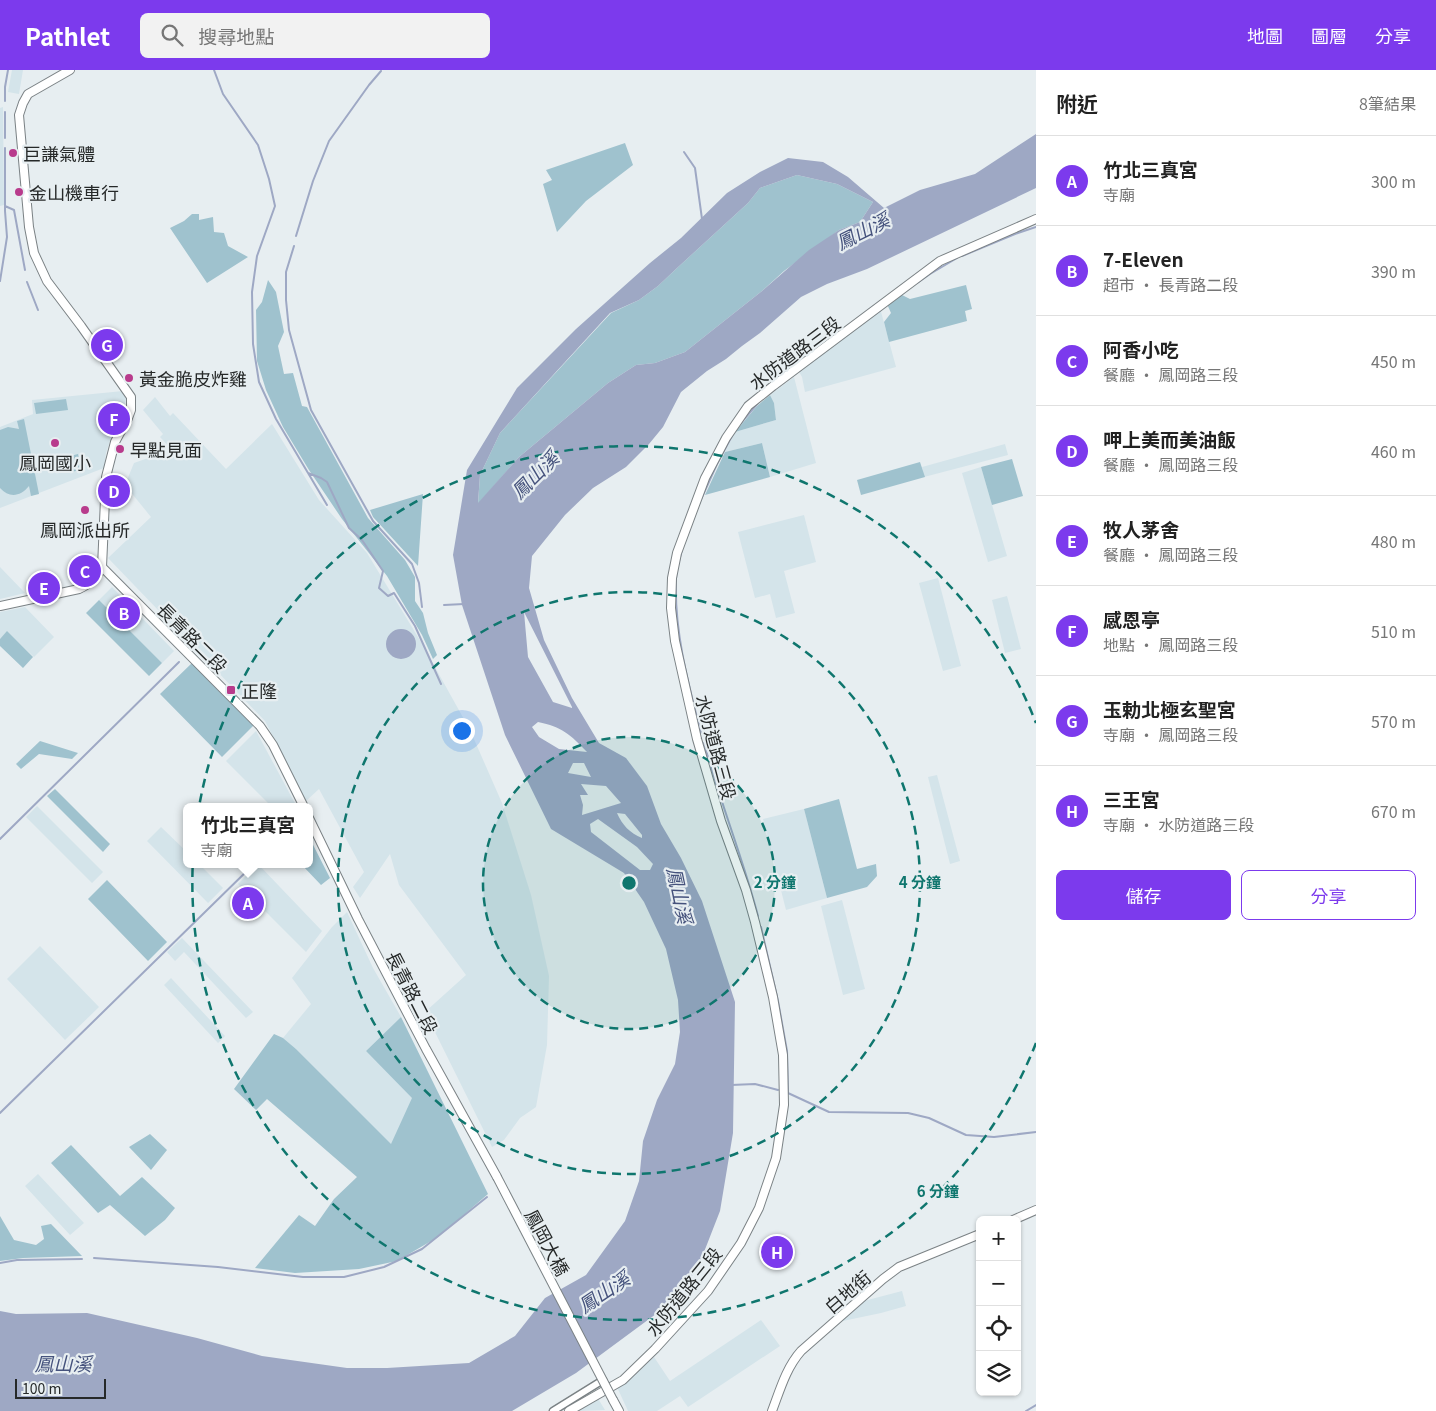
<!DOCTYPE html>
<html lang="zh-TW">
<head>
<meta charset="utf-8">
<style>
	body { margin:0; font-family:Georgia,"Noto Sans TC",serif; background:#f2f2f2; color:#222 }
	.controls { position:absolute; right:15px; bottom:15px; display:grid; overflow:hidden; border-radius:8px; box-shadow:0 1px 4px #0004 }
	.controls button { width:45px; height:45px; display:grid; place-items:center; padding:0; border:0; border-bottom:1px solid #e0e0e0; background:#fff; color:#222; font:25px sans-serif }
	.scale { position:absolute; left:15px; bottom:12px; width:91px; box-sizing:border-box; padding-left:5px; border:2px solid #262929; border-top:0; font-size:14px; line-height:18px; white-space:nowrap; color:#262929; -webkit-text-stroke:4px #e7eef1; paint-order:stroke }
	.you { position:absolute; left:461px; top:660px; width:18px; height:18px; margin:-12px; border:4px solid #fff; border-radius:50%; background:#1a73e8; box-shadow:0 0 0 8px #1a73e833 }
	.badge { display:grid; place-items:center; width:32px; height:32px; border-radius:50%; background:#7c3aed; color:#fff; font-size:16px; font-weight:700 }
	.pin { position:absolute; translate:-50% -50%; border:2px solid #fff; box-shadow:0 1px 5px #0006 }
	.popup { position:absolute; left:183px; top:733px; width:130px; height:65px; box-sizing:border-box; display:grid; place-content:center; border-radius:8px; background:#fff; filter:drop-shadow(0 1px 4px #0005); font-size:16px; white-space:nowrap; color:#767676 }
	.popup b { font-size:19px; color:#222 }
	.popup::after { content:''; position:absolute; left:50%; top:100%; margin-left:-10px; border:10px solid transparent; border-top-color:#fff }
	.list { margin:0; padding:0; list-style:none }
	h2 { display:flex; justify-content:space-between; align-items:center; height:65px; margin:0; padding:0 20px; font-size:21px }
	h2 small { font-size:16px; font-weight:400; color:#767676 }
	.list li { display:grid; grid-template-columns:32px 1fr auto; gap:15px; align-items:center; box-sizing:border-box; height:90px; padding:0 20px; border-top:1px solid #e0e0e0 }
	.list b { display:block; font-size:19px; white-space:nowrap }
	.list p { margin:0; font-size:16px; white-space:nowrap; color:#767676 }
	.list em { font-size:16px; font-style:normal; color:#767676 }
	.actions { display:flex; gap:10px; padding:15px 20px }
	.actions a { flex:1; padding:11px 0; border:1px solid #7c3aed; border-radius:8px; text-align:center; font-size:18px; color:#7c3aed }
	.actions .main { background:#7c3aed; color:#fff }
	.icon { flex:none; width:28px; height:28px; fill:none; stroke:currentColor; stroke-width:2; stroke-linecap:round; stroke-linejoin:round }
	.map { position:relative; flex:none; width:1036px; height:1341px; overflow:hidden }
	header { display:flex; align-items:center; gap:30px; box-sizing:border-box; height:70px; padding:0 25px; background:#7c3aed; color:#fff }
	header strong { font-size:24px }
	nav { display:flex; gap:28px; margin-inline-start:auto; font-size:18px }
	.search { width:350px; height:45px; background:#f2f2f2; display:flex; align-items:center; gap:12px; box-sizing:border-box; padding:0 18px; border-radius:8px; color:#767676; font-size:19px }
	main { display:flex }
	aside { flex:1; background:#fff }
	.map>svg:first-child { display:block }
	.built { fill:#d4e4ea }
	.green { fill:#9fc2ce }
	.water { fill:#9ea8c4; fill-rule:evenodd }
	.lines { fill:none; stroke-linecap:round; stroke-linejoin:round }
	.stream { stroke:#9ea8c4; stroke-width:2 }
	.minor-casing { stroke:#7b8285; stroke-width:9 }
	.tertiary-casing { stroke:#7b8285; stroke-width:10 }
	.minor { stroke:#fff; stroke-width:6 }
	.tertiary { stroke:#fff; stroke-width:8 }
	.tertiary-bridge-casing { stroke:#7b8285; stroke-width:10; stroke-linecap:butt }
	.tertiary-bridge { stroke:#fff; stroke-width:8 }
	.ring { fill:none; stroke:#0f766e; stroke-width:2.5; stroke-dasharray:9 6 }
	.poi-dot { fill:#b83b8c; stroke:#e7eef1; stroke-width:2 }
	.labels { text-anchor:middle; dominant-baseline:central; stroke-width:4.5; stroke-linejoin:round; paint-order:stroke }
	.poi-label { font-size:18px; fill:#262929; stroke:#e7eef1; text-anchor:start }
	.street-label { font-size:18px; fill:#262929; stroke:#e7eef1 }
	.water-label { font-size:19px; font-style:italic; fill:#45527c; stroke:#e7eef1 }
	.centre { fill:#0f766e; stroke:#e7eef1; stroke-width:2.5 }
	.ring-label { font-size:15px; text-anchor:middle; font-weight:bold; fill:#0f766e; stroke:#e7eef1; stroke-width:4.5; stroke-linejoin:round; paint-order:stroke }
</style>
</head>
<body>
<header>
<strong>Pathlet</strong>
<div class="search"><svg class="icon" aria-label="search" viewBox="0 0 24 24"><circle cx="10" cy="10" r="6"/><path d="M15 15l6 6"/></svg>搜尋地點</div>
<nav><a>地圖</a><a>圖層</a><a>分享</a></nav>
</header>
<main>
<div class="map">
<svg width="1036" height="1341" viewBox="0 0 1036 1341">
	<rect width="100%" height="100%" fill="#e7eef1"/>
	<path class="built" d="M 12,0 L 23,0 L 19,24 L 8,22 Z
		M 3,37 L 4,135 L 0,136 L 0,38 Z
		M 880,238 L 896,297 L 805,322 L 802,307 L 798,300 Z
		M 794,307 L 816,393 L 770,407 L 762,373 L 725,382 L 735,362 L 776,350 L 774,333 L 770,325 Z
		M 123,321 L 126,329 L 124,340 L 113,362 L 106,383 L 104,398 L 0,438 L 0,357 L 33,344 L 32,330 Z
		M 155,327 L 170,346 L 173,343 L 226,399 L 272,354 L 319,430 L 367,483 L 421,572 L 470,660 L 502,733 L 531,825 L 549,906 L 547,975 L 536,1037 L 520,1048 L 504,1070 L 492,1077 L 425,942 L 466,905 L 399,815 L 390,784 L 360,828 L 353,817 L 364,802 L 319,719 L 306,731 L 265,651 L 108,488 L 151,447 L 125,415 L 134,393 L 151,387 L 161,386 L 165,390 L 173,381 L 160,367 L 163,364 L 143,340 Z
		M 1005,374 L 1008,385 L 924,407 L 922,397 Z
		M 981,397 L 1007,486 L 988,492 L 962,403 Z
		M 804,445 L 816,492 L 784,501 L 795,543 L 776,548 L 770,524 L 755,528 L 738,462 Z
		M 0,497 L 25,523 L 0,529 Z
		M 938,508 L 961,596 L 943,601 L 919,513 Z
		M 112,517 L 174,581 L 162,593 L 99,530 Z
		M 1007,526 L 1021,579 L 1005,583 L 992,530 Z
		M 25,537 L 54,567 L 34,587 L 7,562 L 0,569 L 0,542 Z
		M 256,661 L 297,737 L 272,737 L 226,691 Z
		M 937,705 L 960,791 L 950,794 L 928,707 Z
		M 37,736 L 103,802 L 92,813 L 26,747 Z
		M 804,739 L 827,828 L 786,840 L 763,749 Z
		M 161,757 L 187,782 L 187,794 L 199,794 L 223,818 L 208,833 L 147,771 Z
		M 258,794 L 322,861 L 306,882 L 238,814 Z
		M 842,830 L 865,919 L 843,925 L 821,836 Z
		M 347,842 L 373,898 L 401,947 L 366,981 L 413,1028 L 391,1075 L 296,979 L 283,968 L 311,934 L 292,908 L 332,857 Z
		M 182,868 L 253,942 L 246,948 L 184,882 L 175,891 L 167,882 Z
		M 40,876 L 99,937 L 65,970 L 7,909 Z
		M 171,908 L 225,966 L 218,973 L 164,915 Z
		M 38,1104 L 84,1153 L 70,1165 L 25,1116 Z
		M 902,1221 L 906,1236 L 881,1243 L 838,1252 L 860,1232 Z
		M 761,1250 L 780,1276 L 688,1337 L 680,1326 L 657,1341 L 628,1341 L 617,1317 L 654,1287 L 670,1311 Z
		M 597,1327 L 605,1340 L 575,1341 Z"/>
	<path class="green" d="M 625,73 L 633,95 L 586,131 L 557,162 L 543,114 L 552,110 L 546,100 Z
		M 797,105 L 837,114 L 873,132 L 860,152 L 839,160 L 784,201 L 762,221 L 685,282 L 655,293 L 636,295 L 608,313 L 519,387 L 478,434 L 480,405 L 500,363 L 611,243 L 639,230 L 658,216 L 676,199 L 748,133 L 760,118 Z
		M 192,144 L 199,144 L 199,150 L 213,147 L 214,162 L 224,163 L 228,176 L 248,187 L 207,213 L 170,158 L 184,151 Z
		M 268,210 L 276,222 L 284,262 L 278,276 L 284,304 L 293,303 L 302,336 L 307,337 L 368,448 L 405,490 L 415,507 L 415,531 L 423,543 L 428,563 L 437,585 L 433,589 L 422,565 L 387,506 L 342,449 L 309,400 L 283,357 L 266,320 L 257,291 L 256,240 L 262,232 Z
		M 966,215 L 972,239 L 965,241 L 967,251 L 889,272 L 884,252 L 891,243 L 887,234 L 900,224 L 910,229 Z
		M 770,325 L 774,333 L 776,350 L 735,362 L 757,336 Z
		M 66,329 L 68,340 L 36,344 L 34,333 Z
		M 24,349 L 39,424 L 31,426 L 29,416 C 20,427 9,428 0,418 L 0,360 L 8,357 L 19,359 L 17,351 Z
		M 762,373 L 770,407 L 705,425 L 725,382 Z
		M 78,384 L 81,400 L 70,402 L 67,387 Z
		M 1012,389 L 1023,426 L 992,435 L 981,397 Z
		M 920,392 L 925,407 L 861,425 L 857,410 Z
		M 423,424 L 418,496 L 373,447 L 370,440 Z
		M 99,530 L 162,593 L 149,606 L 86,543 Z
		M 7,561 L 33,587 L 23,598 L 0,576 L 0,569 Z
		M 192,593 L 254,655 L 222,687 L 160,624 Z
		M 40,671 L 78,683 L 72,689 L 39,684 L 21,699 L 16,694 Z
		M 55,719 L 110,774 L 103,782 L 47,726 Z
		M 839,729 L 857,799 L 876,794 L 877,806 L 867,817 L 827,828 L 804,739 Z
		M 309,767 L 330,808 L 321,815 L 301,794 L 309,794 Z
		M 107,810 L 167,872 L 148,891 L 88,829 Z
		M 401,947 L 488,1124 L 438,1167 L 397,1191 L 359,1199 L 295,1203 L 255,1198 L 299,1145 L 315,1156 L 334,1129 L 357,1107 L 267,1029 L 256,1040 L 234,1019 L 274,964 L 283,968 L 296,979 L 391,1074 L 412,1028 L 366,981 Z
		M 150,1064 L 167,1080 L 151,1100 L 129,1077 Z
		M 71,1075 L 120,1126 L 142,1107 L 175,1138 L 165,1150 L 145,1166 L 110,1135 L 98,1143 L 51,1093 Z
		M 0,1146 L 14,1170 L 36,1175 L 44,1169 L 41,1156 L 51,1154 L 82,1186 L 23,1188 L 0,1191 Z"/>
	<path class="water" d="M 1036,64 L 1036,118 L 867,199 L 827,214 L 801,227 L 760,263 L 742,276 L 726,289 L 707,301 L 681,322 L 663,357 L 649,374 L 626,397 L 593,418 L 565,445 L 532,486 L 529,518 L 544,570 L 572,628 L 599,673 L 626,688 L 647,716 L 661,754 L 681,788 L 702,831 L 735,932 L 733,1063 L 720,1141 L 697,1200 L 660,1241 L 576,1303 L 512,1341 L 0,1341 L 0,1241 L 16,1244 L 87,1243 L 197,1268 L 262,1286 L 347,1298 L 387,1298 L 469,1293 L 515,1266 L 545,1228 L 586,1205 L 625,1151 L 639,1111 L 643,1071 L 657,1030 L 675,994 L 680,962 L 678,930 L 666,879 L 644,832 L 624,803 L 551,759 L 505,665 L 462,535 L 453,485 L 467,400 L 517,318 L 576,259 L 650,193 L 681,168 L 727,123 L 760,102 L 788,88 L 823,92 L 848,107 L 884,138 L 920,120 L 975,104 ZM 797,105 L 837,114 L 873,132 L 860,152 L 839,160 L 809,180 L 762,221 L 685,282 L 655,293 L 636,295 L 608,313 L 519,387 L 478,433 L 480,405 L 500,363 L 610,243 L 639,230 L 658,216 L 676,199 L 748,133 L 760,118 ZM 524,542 L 572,637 L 572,638 L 553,632 L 528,587 ZM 538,652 C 562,657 570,664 587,682 L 559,679 L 539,667 L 532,657 ZM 573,693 L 584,693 L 591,707 L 568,703 ZM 581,714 L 606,716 L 621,733 L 582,745 L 583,735 L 580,725 L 588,725 ZM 617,743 L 625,744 L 642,765 L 642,768 C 630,763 622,755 617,743 ZM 598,749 L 637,777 L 653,794 L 650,800 L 640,800 L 591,762 L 590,754 Z
		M386 574a15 15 0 1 1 30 0a15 15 0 1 1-30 0Z"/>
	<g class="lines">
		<path class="stream" d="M 214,0 L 223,24 L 258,75 L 269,109 L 275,136 L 257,186 L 252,222 L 253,274 L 259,312 L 276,349 L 327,435
			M 5,31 L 5,17 L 8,0
			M 5,68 L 5,42
			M 684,82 L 695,98 L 702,149
			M 5,136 L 14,140 L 25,200
			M 296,166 L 313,111 L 329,71 L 369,15 L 381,1
			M 294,176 L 286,202 L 286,230 L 289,260 L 311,340 L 373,451 L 412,494 L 419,513 L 422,537
			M 962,186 L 1015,164 L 1036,157
			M 0,211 L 7,167 L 5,141 L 5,78
			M 27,212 L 38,240
			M 917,213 L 930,204 L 957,188
			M 740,354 L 758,333
			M 308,403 L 321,408 L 327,412 L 349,458 L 362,470 L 383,501 L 379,518 L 388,526 L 394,523 L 415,556 L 441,614
			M 698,436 L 717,394 L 733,364
			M 682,479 C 680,489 676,499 676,509 C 674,561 688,613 701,663
			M 444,535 L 464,534
			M 704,673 C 720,732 743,788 758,846
			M 0,769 L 179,592
			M 761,857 L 778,931 L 787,981 L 788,1023
			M 731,1015 L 755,1014 L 778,1020
			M 788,1023 L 829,1042 L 908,1043 L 929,1048 L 966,1065 L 994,1067 L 1036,1062
			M 0,1043 L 254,794
			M 94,1188 L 218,1197 L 303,1207 L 344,1207 L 384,1197 L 422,1179 L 487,1127
			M 0,1193 L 17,1190 L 82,1189
			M 1026,1341 L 1036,1335"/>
		<defs>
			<path id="minor" d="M 553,1341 L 603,1310"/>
			<path id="tertiary" d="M 102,497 L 260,656 L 273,675 L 304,737
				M 0,536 L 79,519 C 90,514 96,508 102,497 L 106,407 L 115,372 L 128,348 L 131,340 L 131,327 L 81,256 L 47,211 L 34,183 L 29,157 L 19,45 L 23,33 L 28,24 L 70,0
				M 309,748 L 358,849 L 426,979 L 497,1107
				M 1013,1150 L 1036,1140
				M 613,1330 L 619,1341
				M 569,1341 L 623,1310 L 655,1279 L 708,1221 L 741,1173 L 759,1138 L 776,1088 L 784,1035 L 783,985 L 773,927 L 755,852 L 746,820 L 721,751 L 697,669 L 675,571 L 671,538 L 672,508 L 677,483 L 705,408 L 726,368 L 748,336 L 773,316 L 940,191 L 1036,149
				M 772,1341 C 780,1320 786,1298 801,1281 L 883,1209 L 899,1197 L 980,1164"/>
		</defs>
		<use href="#minor" class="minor-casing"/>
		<use href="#tertiary" class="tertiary-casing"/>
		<use href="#minor" class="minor"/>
		<use href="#tertiary" class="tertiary"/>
		<defs>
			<path id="tertiary-bridge" d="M 497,1107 L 613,1330"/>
		</defs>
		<use href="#tertiary-bridge" class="tertiary-bridge-casing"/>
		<use href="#tertiary-bridge" class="tertiary-bridge"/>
	</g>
	<circle cx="629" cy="813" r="146" fill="#0f766e" fill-opacity=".12"/>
	<g class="ring">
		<circle cx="629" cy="813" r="146"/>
		<circle cx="629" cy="813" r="291"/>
		<path d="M1036 973A437 437 0 1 1 1036 653"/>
	</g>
	<g class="poi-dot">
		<circle cx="13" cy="83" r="5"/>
		<circle cx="19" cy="122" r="5"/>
		<circle cx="129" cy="308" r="5"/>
		<circle cx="55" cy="373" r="5"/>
		<circle cx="120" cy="379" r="5"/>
		<circle cx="85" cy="440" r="5"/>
		<rect x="226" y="615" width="10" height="10" rx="2.5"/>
	</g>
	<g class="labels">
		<g class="poi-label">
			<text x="23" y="83">巨謙氣體</text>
			<text x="29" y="122">金山機車行</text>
			<text x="139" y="308">黃金脆皮炸雞</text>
			<text x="130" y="379">早點見面</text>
			<text x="55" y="392" text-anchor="middle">鳳岡國小</text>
			<text x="85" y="459" text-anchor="middle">鳳岡派出所</text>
			<text x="241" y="620">正隆</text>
		</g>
		<g class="street-label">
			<text transform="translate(794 282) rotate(-37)">水防道路三段</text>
			<text transform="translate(193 567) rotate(45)">長青路二段</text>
			<text transform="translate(717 677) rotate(75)">水防道路三段</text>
			<text transform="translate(413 922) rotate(63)">長青路二段</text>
			<text transform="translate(548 1172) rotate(62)">鳳岡大橋</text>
			<text transform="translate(683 1221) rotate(-51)">水防道路三段</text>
			<text transform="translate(847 1221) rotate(-41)">白地街</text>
		</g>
		<g class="water-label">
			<text transform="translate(862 160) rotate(-27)">鳳山溪</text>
			<text transform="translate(534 404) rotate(-45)">鳳山溪</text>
			<text transform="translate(681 825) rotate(78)">鳳山溪</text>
			<text transform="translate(603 1221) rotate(-34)">鳳山溪</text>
			<text x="63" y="1292">鳳山溪</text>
		</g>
	</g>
	<circle cx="629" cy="813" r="8" class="centre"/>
	<g class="ring-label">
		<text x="775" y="818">2 分鐘</text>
		<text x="920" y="818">4 分鐘</text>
		<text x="938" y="1127">6 分鐘</text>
	</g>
</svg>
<div class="controls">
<button>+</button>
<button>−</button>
<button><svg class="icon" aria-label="locate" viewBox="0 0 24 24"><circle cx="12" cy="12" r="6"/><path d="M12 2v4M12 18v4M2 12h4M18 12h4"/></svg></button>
<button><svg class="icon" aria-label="layers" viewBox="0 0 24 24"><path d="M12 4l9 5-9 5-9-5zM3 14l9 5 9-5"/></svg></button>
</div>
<div class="scale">100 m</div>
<div class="you"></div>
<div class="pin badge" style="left:248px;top:833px">A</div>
<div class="popup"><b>竹北三真宮</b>寺廟</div>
<div class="pin badge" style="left:124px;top:543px">B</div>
<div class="pin badge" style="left:85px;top:501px">C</div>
<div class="pin badge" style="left:114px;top:421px">D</div>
<div class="pin badge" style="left:44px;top:518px">E</div>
<div class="pin badge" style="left:114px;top:349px">F</div>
<div class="pin badge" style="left:107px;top:275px">G</div>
<div class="pin badge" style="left:777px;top:1182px">H</div>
</div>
<aside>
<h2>附近<small>8筆結果</small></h2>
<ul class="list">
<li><span class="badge">A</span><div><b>竹北三真宮</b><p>寺廟</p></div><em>300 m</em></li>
<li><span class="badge">B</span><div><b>7-Eleven</b><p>超市 · 長青路二段</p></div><em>390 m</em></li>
<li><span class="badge">C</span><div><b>阿香小吃</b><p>餐廳 · 鳳岡路三段</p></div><em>450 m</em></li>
<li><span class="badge">D</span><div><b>呷上美而美油飯</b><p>餐廳 · 鳳岡路三段</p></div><em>460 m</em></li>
<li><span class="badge">E</span><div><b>牧人茅舍</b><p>餐廳 · 鳳岡路三段</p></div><em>480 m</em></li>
<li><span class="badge">F</span><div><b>感恩亭</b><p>地點 · 鳳岡路三段</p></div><em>510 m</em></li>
<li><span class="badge">G</span><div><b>玉勅北極玄聖宮</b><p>寺廟 · 鳳岡路三段</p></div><em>570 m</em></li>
<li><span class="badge">H</span><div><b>三王宮</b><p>寺廟 · 水防道路三段</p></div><em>670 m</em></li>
</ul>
<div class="actions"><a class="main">儲存</a><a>分享</a></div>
</aside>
</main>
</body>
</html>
